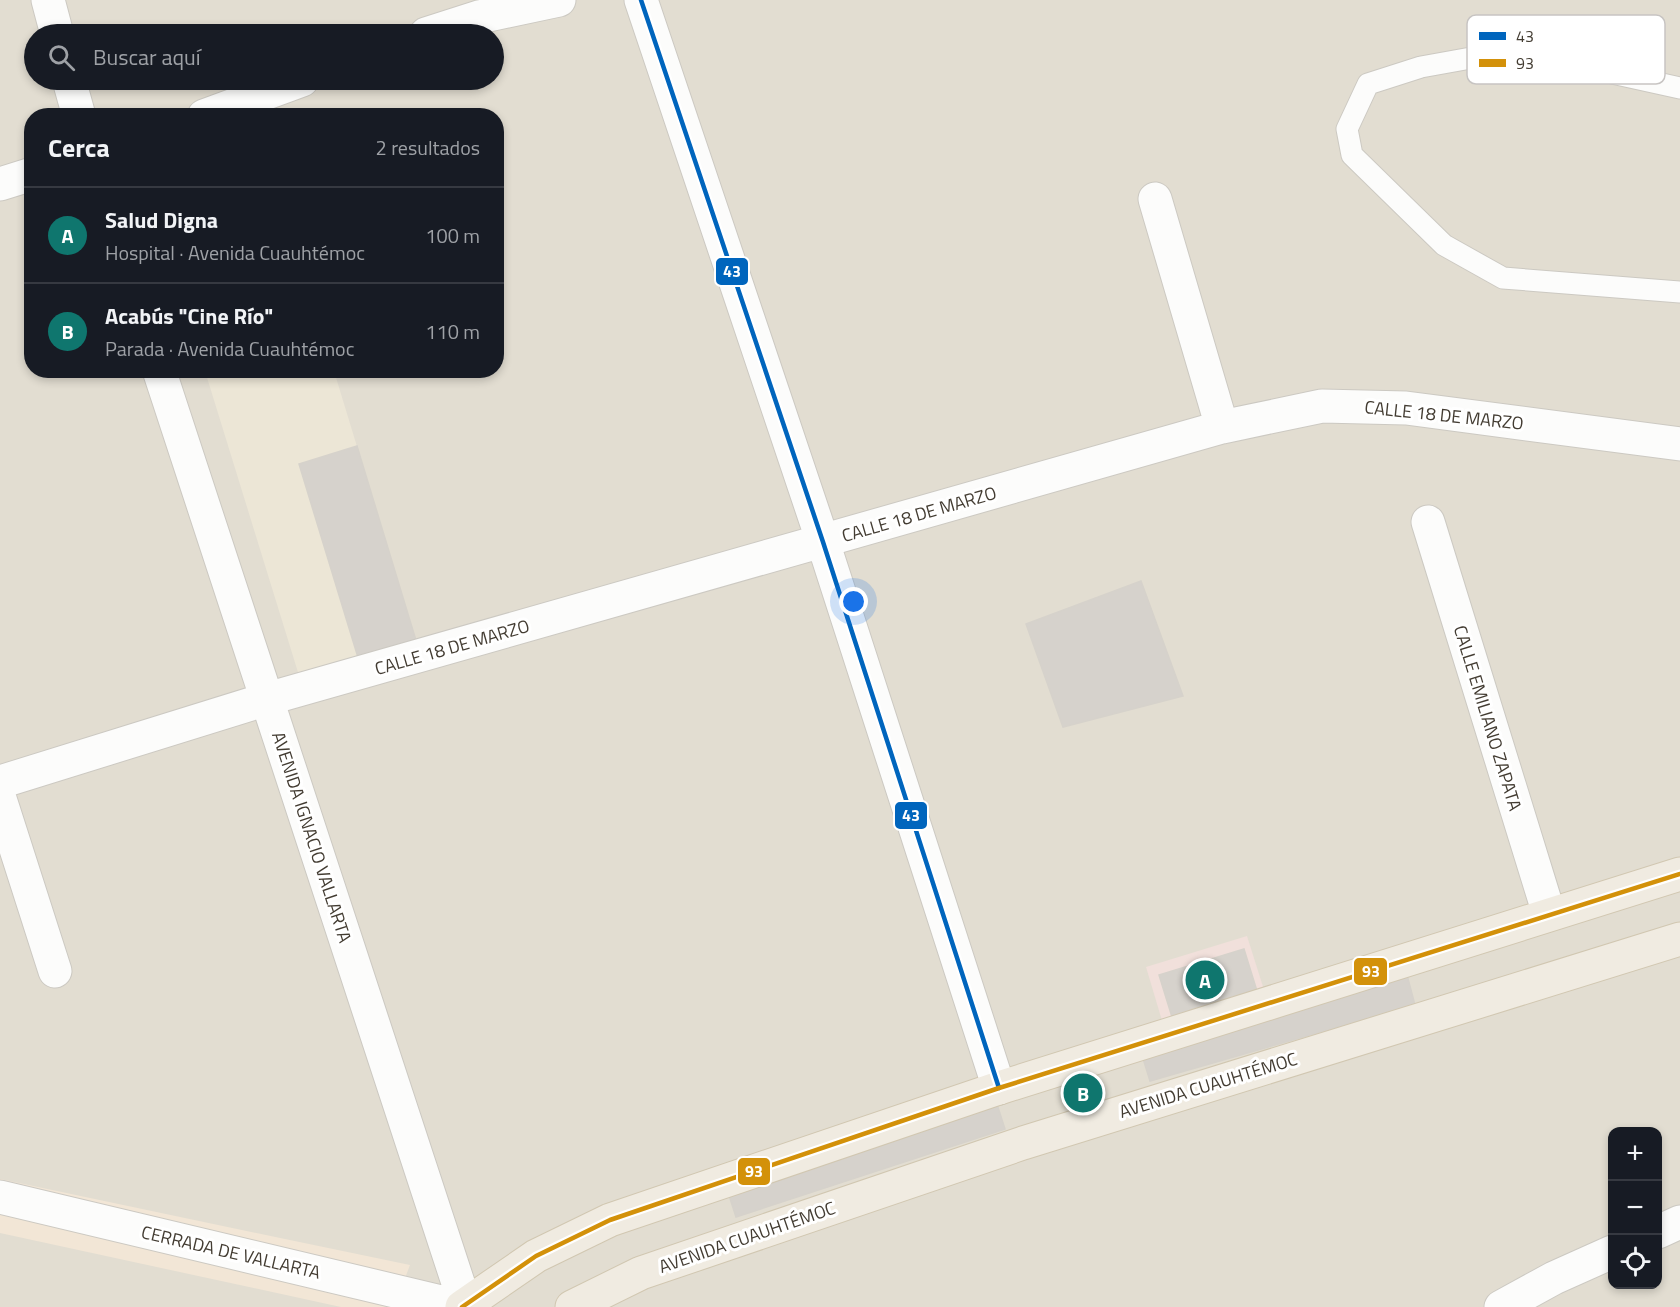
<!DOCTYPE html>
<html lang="es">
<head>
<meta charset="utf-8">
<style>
	body { margin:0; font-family:"Titillium Web",sans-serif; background:#20242c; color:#f1f3f6 }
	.controls { position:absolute; right:18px; bottom:18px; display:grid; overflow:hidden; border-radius:12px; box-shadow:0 3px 9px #0003 }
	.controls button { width:54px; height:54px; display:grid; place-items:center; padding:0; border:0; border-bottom:2px solid #363941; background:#171b24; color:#f1f3f6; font:30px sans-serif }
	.you { position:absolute; left:854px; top:602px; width:21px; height:21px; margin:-15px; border:4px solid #fff; border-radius:50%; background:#1a73e8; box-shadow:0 0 0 9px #1a73e833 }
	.badge { display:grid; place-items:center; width:39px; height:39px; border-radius:50%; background:#0f766e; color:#fff; font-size:20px; font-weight:700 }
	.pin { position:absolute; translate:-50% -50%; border:3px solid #fff; box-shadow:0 2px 6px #0006 }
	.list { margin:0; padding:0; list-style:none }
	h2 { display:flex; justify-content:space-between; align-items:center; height:78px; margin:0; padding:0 24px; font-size:26px }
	h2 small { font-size:20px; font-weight:400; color:#9ea1a6 }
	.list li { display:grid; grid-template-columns:39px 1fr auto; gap:18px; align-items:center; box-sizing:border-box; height:96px; padding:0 24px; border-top:2px solid #363941 }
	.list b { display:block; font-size:22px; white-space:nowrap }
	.list p { margin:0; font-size:20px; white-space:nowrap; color:#9ea1a6 }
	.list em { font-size:20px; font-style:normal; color:#9ea1a6 }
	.icon { flex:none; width:33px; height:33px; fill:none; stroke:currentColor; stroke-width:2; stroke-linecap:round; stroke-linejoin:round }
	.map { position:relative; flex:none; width:1680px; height:1307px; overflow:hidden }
	.search { position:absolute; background:#171b24; box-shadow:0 3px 9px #0003; left:24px; top:24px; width:480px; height:66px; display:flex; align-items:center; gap:15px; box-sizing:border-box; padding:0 21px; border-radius:33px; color:#9ea1a6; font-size:22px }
	.panel { position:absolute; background:#171b24; box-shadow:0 3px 9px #0003; left:24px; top:108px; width:480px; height:270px; border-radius:24px }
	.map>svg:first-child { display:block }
	.residential { fill:#e2ddd1; fill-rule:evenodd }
	.commercial { fill:#f2e6d6 }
	.education { fill:#ece6d6 }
	.medical { fill:#f1e0db }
	.building { fill:#d6d2cc; stroke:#d6d2cb; stroke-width:1.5 }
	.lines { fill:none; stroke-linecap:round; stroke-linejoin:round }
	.lane-casing { stroke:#ccc9c2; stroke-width:23 }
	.street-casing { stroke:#ccc9c2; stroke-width:35 }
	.primary-casing { stroke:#d1c7b1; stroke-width:35 }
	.lane { stroke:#fcfcfb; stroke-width:21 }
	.street { stroke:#fcfcfb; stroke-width:33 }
	.primary { stroke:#f0ebe1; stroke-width:33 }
	.bus-1-casing { stroke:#fff; stroke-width:9 }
	.bus-2-casing { stroke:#fff; stroke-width:9 }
	.bus-1 { stroke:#0065bd; stroke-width:4.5 }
	.bus-2 { stroke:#d3910a; stroke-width:4.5 }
	.labels { text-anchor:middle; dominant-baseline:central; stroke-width:6; stroke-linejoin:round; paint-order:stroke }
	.street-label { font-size:18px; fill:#433c32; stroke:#fff }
	.key { fill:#fff; stroke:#c7c4c2; stroke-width:1.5 }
	.key-label { font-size:16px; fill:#433c32 }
	.line-badge { stroke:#fff; stroke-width:2 }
	.badge-label { font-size:16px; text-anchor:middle; font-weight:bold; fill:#fff }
</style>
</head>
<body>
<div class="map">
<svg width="1680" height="1307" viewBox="0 0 1680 1307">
	<rect width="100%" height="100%" fill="#eeebe4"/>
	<path class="residential" d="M 0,0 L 1680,0 L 1680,1307 L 0,1307 ZM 34,34 L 494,34 L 494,80 L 34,80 ZM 32,116 L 496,116 L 496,370 L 32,370 ZM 1612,1132 L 1658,1132 L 1658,1284 L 1612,1284 Z"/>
	<path class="commercial" d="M 0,1179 L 285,1239 L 410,1265 L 394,1307 L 341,1307 L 0,1233 Z"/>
	<path class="education" d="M 205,371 L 334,371 L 418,647 L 301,682 Z"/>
	<path class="medical" d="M 1247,936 L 1265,993 L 1163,1024 L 1146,967 Z"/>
	<path class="building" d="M 357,446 L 418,647 L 360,664 L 299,464 Z
		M 1141,581 L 1183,696 L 1063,727 L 1026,624 Z
		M 1244,949 L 1257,991 L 1172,1017 L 1159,975 Z
		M 1407,975 L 1415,1005 L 1150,1081 L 1141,1052 Z
		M 995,1098 L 1005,1129 L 736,1217 L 726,1186 Z"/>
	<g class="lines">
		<defs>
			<path id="lane" d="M 1680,88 L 1603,71 L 1482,56 L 1421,67 L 1368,84 L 1347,129 L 1352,155 L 1444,245 L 1503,278 L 1680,292"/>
			<path id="street" d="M 48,0 L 57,34
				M 641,0 L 823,542 L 999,1088
				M 426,34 L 479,17 L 559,0
				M 69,80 L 79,116
				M 204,116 L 302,80
				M 0,184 L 32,174
				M 1155,199 L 1222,427
				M 159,370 L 465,1304
				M 1428,522 L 1549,914
				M 0,782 L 267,699 L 1222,427 L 1322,406 L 1406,408 L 1680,444
				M 0,799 L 55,971
				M 0,1197 L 462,1307
				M 1658,1232 L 1680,1222
				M 1501,1307 L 1554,1278 L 1612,1252"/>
			<path id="primary" d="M 462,1307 L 536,1256 L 610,1220 L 999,1088 L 1680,874
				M 572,1307 L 641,1273 L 1023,1143 L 1680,939"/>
		</defs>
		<use href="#lane" class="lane-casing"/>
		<use href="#street" class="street-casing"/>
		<use href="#primary" class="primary-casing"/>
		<use href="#lane" class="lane"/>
		<use href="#street" class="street"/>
		<use href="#primary" class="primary"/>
		<defs>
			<path id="bus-1" d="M 641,0 L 823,542 L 999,1088"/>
			<path id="bus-2" d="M 462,1307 L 536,1256 L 610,1220 L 999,1088 L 1680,874"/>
		</defs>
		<use href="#bus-1" class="bus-1-casing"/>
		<use href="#bus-2" class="bus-2-casing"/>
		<use href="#bus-1" class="bus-1"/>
		<use href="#bus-2" class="bus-2"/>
	</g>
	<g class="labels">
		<g class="street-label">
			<text transform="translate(1444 415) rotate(6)">CALLE 18 DE MARZO</text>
			<text transform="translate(919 514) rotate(-16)">CALLE 18 DE MARZO</text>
			<text transform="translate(452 647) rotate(-16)">CALLE 18 DE MARZO</text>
			<text transform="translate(1488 718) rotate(73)">CALLE EMILIANO ZAPATA</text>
			<text transform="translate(312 837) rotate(72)">AVENIDA IGNACIO VALLARTA</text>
			<text transform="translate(1208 1085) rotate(-17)">AVENIDA CUAUHTÉMOC</text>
			<text transform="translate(747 1237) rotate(-19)">AVENIDA CUAUHTÉMOC</text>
			<text transform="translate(231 1252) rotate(13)">CERRADA DE VALLARTA</text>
		</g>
	</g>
	<rect x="1467" y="15" width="198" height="69" rx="9" class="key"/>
	<rect x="1479" y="32" width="27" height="8" fill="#0065bd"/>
	<rect x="1479" y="59" width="27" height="8" fill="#d3910a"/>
	<g class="key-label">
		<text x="1516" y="42">43</text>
		<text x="1516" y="69">93</text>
	</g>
	<g class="line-badge">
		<rect x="715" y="257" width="34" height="29" rx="6" fill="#0065bd"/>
		<rect x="894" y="801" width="34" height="29" rx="6" fill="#0065bd"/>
		<rect x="1353" y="957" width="35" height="29" rx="6" fill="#d3910a"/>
		<rect x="737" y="1157" width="34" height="29" rx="6" fill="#d3910a"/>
	</g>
	<g class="badge-label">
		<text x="732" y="277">43</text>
		<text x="911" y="821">43</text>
		<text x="1371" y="977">93</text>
		<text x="754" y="1177">93</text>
	</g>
</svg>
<div class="controls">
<button>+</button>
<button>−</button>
<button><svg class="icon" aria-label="locate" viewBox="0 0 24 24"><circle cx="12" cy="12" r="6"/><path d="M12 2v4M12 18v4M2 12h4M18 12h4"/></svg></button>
</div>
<div class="you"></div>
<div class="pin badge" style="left:1205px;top:980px">A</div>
<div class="pin badge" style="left:1083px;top:1093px">B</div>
<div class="search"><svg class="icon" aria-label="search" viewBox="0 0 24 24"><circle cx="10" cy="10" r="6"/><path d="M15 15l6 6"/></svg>Buscar aquí</div>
<section class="panel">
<h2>Cerca<small>2 resultados</small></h2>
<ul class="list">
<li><span class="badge">A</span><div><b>Salud Digna</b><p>Hospital · Avenida Cuauhtémoc</p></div><em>100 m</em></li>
<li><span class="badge">B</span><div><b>Acabús &quot;Cine Río&quot;</b><p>Parada · Avenida Cuauhtémoc</p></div><em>110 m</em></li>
</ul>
</section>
</div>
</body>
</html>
